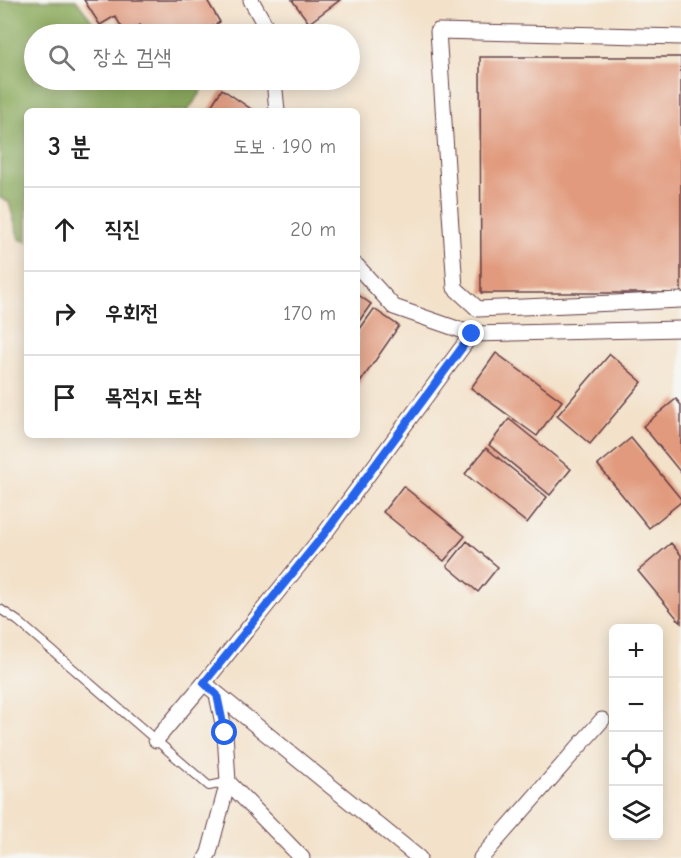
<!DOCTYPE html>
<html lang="ko">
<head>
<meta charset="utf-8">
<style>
	body { margin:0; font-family:"Comic Neue","Poor Story",sans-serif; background:#f6f6f6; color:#222 }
	.controls { position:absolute; right:18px; bottom:18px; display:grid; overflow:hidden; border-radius:9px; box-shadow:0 3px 15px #0003 }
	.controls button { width:54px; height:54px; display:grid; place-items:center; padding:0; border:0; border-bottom:2px solid #e0e0e0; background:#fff; color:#222; font:30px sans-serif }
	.stop { position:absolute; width:18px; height:18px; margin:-14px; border:4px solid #2563eb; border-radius:50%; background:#fff }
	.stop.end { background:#2563eb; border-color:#fff; box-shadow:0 2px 6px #0008 }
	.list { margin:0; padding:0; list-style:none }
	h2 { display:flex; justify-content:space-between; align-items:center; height:78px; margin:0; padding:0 24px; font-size:26px }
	h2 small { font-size:20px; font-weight:400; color:#767676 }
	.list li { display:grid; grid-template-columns:39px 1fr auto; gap:18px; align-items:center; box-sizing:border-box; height:84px; padding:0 24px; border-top:2px solid #e0e0e0 }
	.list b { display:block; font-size:22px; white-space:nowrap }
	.list em { font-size:20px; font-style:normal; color:#767676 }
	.icon { flex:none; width:33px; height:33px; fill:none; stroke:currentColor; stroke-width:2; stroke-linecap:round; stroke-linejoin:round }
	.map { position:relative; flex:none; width:681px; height:858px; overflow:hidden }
	.search { position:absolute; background:#fff; box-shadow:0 3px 15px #0003; left:24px; top:24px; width:336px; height:66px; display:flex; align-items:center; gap:15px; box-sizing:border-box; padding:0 21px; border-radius:33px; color:#767676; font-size:22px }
	.panel { position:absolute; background:#fff; box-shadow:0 3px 15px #0003; left:24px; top:108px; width:336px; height:330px; border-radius:9px }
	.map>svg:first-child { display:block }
	.forest { fill:#8cab5f; stroke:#6b6545; stroke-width:1.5 }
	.building { fill:#e19a7d }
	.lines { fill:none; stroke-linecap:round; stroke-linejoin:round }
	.service-casing { stroke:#633c43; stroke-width:10 }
	.minor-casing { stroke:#633c43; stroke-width:17 }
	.service { stroke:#fff; stroke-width:8 }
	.minor { stroke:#fff; stroke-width:15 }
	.route { stroke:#2563eb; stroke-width:8 }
</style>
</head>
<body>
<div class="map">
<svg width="681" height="858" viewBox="0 0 681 858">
	<rect width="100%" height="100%" fill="#f6f6f2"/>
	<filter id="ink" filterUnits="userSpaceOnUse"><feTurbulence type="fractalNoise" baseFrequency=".0167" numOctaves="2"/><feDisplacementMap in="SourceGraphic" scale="12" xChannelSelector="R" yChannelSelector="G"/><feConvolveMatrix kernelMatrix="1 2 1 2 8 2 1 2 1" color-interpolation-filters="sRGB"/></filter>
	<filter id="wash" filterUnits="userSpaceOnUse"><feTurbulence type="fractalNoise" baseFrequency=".008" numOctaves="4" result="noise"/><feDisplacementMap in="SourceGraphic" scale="24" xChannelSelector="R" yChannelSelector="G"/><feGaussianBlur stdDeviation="1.35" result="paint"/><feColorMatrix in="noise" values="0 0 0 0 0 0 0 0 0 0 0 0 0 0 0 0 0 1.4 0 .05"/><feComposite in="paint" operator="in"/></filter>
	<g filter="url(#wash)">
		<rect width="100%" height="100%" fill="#f3e1c9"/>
		<path class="forest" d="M 0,0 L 76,0 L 102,34 L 34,34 L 34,80 L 203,80 L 200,94 L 187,111 L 27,111 L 27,242 L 19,239 L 9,202 L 0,198 Z"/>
		<g id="blocks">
			<path class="building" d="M 84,0 L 207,0 L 220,22 L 200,34 L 146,34 L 140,25 L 126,34 L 115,16 L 100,25 Z
				M 292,0 L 340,0 L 309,23 Z
				M 480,57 L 681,57 L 681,293 L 481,293 Z
				M 222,89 L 254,111 L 208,111 Z
				M 357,294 L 371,304 L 357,324 Z
				M 374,309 L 399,326 L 357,387 L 357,333 Z
				M 496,353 L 562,401 L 537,436 L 471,388 Z
				M 610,354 L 642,382 L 590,444 L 557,416 Z
				M 676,399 L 681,405 L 681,473 L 643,426 Z
				M 509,419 L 571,469 L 550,495 L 489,445 Z
				M 631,438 L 681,499 L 681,502 L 649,528 L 598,465 Z
				M 486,448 L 547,497 L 527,523 L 465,474 Z
				M 403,486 L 465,536 L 444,561 L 383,512 Z
				M 467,541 L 498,567 L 478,592 L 447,566 Z
				M 671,543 L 681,555 L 681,623 L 638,571 Z"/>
		</g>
	</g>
	<g filter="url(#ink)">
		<use href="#blocks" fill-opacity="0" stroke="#633c43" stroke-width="1.5"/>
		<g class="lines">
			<defs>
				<path id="service" d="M 0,609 L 18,621 L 209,786 L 228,782"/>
				<path id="minor" d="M 251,0 L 270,34
					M 681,37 L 438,31 L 455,288 L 478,309 L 681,300
					M 274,80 L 277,111
					M 357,266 L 394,307 L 472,334
					M 217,695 L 225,733 L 228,782 L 302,858
					M 156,740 L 204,683
					M 206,858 L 209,853 L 228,782
					M 419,858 L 204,683 L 325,533 L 472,334 L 681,329
					M 481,858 L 602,720"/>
			</defs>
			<use href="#service" class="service-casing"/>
			<use href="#minor" class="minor-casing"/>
			<use href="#service" class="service"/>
			<use href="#minor" class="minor"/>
		</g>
	</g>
	<g class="lines" filter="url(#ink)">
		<path class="route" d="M 225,733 L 217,695 L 204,683 L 325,533 L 472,334"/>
	</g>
</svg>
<div class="controls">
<button>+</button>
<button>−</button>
<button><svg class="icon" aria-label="locate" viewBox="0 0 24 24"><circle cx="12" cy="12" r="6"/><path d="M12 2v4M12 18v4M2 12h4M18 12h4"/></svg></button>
<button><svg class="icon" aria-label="layers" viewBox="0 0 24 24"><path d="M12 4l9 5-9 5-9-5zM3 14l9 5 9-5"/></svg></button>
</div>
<div class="stop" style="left:225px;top:733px"></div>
<div class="stop end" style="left:472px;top:334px"></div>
<div class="search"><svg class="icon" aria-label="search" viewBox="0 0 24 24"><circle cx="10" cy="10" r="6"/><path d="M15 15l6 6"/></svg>장소 검색</div>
<section class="panel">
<h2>3 분<small>도보 · 190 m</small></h2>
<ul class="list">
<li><svg class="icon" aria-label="ahead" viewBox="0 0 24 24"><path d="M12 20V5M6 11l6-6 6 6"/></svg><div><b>직진</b></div><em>20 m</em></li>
<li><svg class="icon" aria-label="right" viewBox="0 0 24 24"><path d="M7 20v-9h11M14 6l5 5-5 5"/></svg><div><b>우회전</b></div><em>170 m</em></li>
<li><svg class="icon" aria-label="arrive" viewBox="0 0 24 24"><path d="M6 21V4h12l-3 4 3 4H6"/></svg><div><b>목적지 도착</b></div></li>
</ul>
</section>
</div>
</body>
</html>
